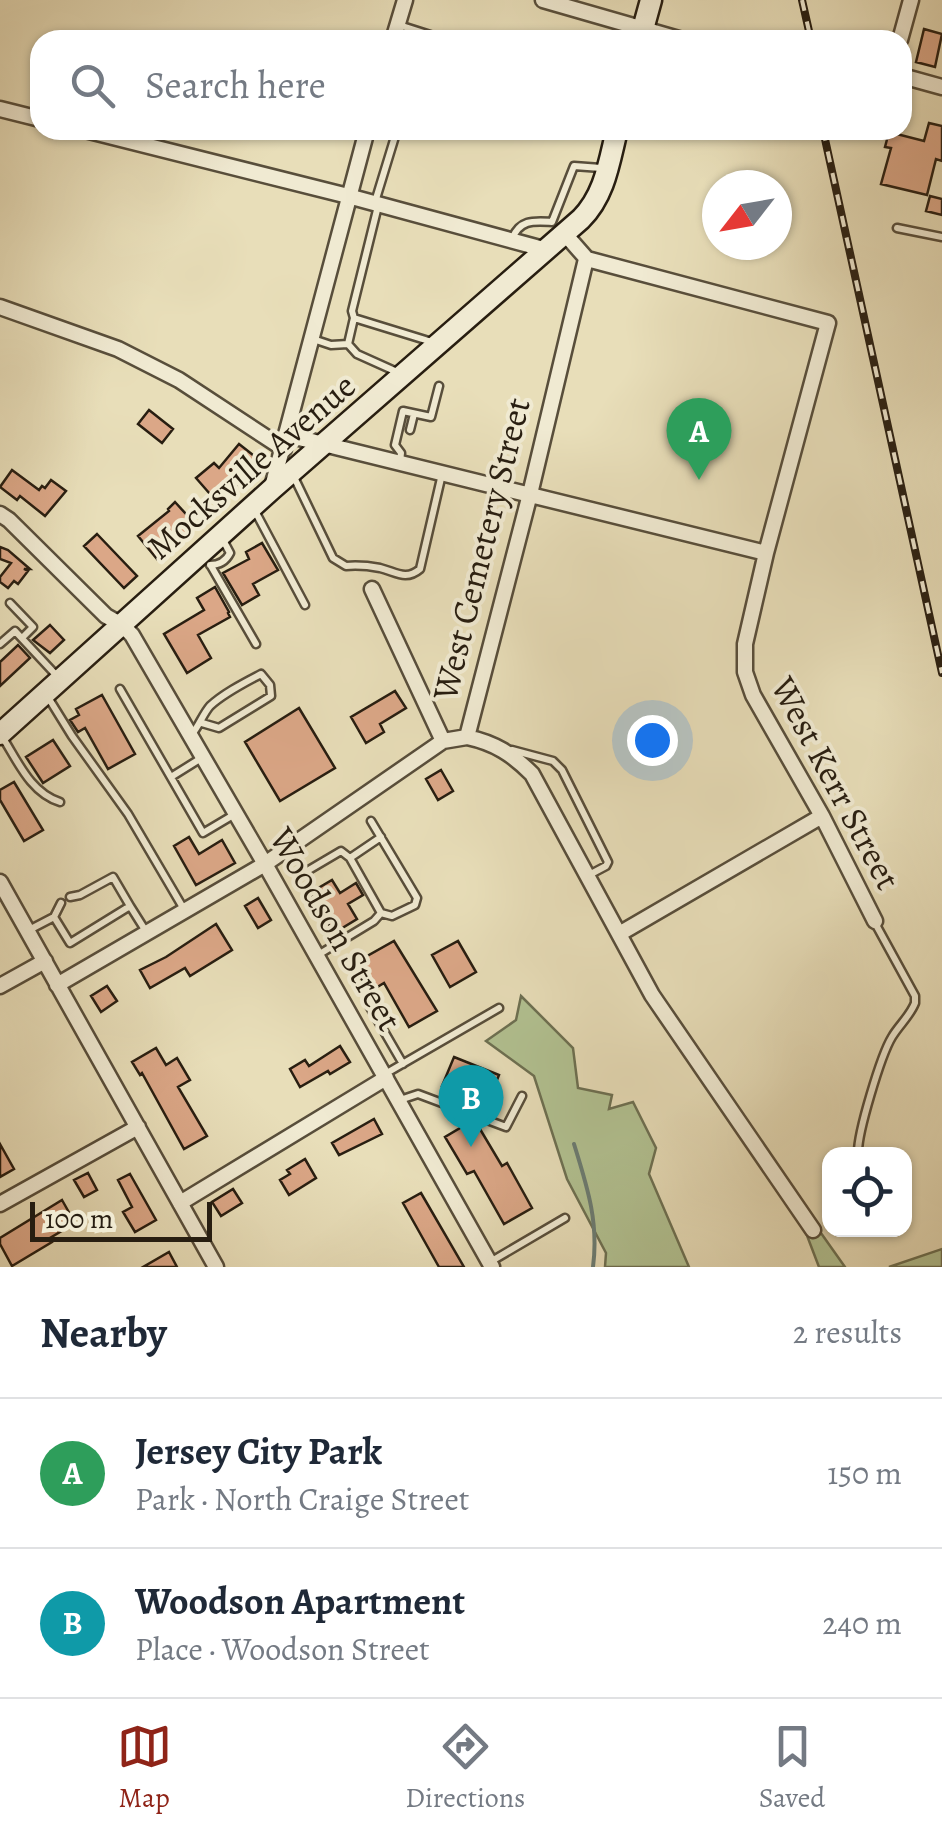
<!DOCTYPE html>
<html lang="en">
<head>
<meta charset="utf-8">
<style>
	body { margin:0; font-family:Alegreya,serif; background:#f6f6f7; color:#1f2937 }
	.controls { position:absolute; right:30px; bottom:30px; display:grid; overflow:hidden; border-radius:20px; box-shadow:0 2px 8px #0004 }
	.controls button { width:90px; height:90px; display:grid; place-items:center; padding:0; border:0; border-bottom:2px solid #e0e1e3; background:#fff; color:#1f2937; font:50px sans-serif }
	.compass { position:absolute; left:702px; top:170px; width:90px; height:90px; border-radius:50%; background:#fff; box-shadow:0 2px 8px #0004; rotate:239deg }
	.scale { position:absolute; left:30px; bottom:25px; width:182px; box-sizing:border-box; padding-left:10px; border:5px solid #281e11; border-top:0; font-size:28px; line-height:35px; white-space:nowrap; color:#281e11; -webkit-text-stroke:8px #f0ead2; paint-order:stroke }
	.you { position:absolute; left:652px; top:740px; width:35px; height:35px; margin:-25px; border:8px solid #fff; border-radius:50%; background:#1a73e8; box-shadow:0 0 0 15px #1a73e833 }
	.badge { display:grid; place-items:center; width:65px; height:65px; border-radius:50%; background:#8f2418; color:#fff; font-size:32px; font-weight:700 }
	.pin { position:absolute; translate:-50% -82px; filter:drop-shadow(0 2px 5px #0008) }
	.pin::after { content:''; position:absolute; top:52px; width:35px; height:30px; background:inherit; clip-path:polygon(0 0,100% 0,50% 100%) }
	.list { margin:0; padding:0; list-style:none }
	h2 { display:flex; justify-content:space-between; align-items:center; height:130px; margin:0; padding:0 40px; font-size:42px }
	h2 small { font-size:32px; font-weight:400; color:#747a83 }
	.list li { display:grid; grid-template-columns:65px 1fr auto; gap:30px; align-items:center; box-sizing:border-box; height:150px; padding:0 40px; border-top:2px solid #e0e1e3 }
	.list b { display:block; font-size:38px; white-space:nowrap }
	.list p { margin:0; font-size:32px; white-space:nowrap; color:#747a83 }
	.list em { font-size:32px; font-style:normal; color:#747a83 }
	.icon { flex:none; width:55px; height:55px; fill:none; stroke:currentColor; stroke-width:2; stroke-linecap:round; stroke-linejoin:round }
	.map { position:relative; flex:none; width:942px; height:1267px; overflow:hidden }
	.search { position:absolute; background:#fff; box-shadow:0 2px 8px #0004; left:30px; right:30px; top:30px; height:110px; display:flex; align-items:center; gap:25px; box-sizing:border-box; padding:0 35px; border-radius:30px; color:#747a83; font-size:38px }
	.sheet { height:430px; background:#fff }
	nav { display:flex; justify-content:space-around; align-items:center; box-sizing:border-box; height:140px; border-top:2px solid #e0e1e3; background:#fff; font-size:28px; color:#747a83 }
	nav a { display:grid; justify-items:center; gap:5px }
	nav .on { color:#8f2418 }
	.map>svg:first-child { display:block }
	.green { fill:#b2c292; stroke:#6d7052; stroke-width:2.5 }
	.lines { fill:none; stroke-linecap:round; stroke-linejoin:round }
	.stream { stroke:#6b7c73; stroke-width:4 }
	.building { fill:#dba787; stroke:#281e11; stroke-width:2.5 }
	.lane-casing { stroke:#584e3b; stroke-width:11 }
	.street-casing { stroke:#584e3b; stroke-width:19 }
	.secondary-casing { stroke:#281e11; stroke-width:25 }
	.lane { stroke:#f0ead2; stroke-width:6 }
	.street { stroke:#f0ead2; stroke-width:14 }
	.secondary { stroke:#f0ead2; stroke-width:20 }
	.rail-casing { stroke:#281e11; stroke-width:8 }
	.rail { stroke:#f0ead2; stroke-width:4; stroke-dasharray:11; stroke-linecap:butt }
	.labels { text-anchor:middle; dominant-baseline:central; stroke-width:8; stroke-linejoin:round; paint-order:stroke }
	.street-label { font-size:35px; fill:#281e11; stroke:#f0ead2 }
</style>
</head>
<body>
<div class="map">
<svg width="942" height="1267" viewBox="0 0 942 1267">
	<rect width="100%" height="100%" fill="#e8deb9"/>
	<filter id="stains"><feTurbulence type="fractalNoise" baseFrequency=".002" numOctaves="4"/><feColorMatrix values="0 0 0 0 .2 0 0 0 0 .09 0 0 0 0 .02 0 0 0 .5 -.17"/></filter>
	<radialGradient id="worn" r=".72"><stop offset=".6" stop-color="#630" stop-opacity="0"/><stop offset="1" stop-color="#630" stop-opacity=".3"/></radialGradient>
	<path class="green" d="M 521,996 L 573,1048 L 578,1088 L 612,1095 L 609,1109 L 633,1102 L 656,1148 L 649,1174 L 689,1267 L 605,1267 L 606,1253 L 567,1179 L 534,1076 L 486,1041 L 516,1020 Z
		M 816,1226 L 845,1267 L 819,1267 L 806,1233 Z
		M 942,1249 L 942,1267 L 889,1267 Z"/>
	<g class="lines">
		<path class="stream" d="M 574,1144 C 587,1186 599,1222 593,1267"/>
	</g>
	<path class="building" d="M 924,29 L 942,34 L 935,67 L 916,62 Z
		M 929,123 L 942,126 L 942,161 L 936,159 L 927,195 L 881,184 L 891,148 L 885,147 L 889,132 L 924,141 Z
		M 930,196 L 942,199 L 942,215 L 926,211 Z
		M 149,410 L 173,429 L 162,443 L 138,424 Z
		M 239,444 L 258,459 L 235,487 L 217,502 L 196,478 L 214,463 L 219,468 Z
		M 12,470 L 39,490 L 42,486 L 45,488 L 51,480 L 66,491 L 45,516 L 20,496 L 17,500 L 0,487 Z
		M 175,502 L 196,525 L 157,559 L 138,536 L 169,511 L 168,509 Z
		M 97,534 L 137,576 L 124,588 L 84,546 Z
		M 262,543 L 278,570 L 253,584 L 259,595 L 242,605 L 223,573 L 249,559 L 246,552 Z
		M 0,547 L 8,550 L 30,569 L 24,569 L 28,571 L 18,584 L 14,581 L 8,588 L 0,582 L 0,577 L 11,563 L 0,559 Z
		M 215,587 L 229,612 L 228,613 L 230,617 L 198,635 L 211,658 L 187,673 L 164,634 L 204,610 L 197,598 Z
		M 50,625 L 64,640 L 50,653 L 33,640 Z
		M 18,645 L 30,658 L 0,686 L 0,662 Z
		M 395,691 L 406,708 L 380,724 L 384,732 L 366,743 L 351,717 Z
		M 102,695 L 135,754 L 108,769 L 85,728 L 78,732 L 70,720 L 79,715 L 76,709 Z
		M 299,708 L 335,768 L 280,801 L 245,742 Z
		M 53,740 L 70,766 L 43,783 L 26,757 Z
		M 441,770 L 453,791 L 438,800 L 426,779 Z
		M 14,782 L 43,830 L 24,841 L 0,800 L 0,790 Z
		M 189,837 L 199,854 L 222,840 L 235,863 L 196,885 L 174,846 Z
		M 332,880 L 340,893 L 356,883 L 363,895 L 348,904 L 357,919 L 334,933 L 310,893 Z
		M 258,898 L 271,920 L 258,928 L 245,906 Z
		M 216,924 L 232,950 L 190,976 L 185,968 L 150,988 L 140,970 L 166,957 Z
		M 394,941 L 437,1011 L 409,1027 L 384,983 L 369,992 L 353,964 Z
		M 458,941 L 476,972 L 450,987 L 432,955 Z
		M 107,986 L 117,1001 L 101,1012 L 91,996 Z
		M 340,1046 L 350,1062 L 330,1074 L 328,1071 L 300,1087 L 290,1069 L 305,1060 L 309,1066 Z
		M 156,1048 L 166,1065 L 177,1058 L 190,1080 L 178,1087 L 207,1136 L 184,1149 L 142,1073 L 140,1075 L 132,1062 Z
		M 454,1057 L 499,1075 L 487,1105 L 442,1086 Z
		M 374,1119 L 382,1134 L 339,1155 L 332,1143 Z
		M 472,1121 L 477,1124 L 502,1166 L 507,1163 L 532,1208 L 504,1224 L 474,1171 L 467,1174 L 445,1137 Z
		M 0,1144 L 14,1169 L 0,1177 Z
		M 305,1159 L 316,1178 L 289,1195 L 280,1180 L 290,1174 L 287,1170 Z
		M 88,1173 L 97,1190 L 84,1197 L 74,1180 Z
		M 130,1174 L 156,1220 L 135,1232 L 123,1212 L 132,1207 L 118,1180 Z
		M 233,1189 L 242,1203 L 221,1216 L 212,1202 Z
		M 421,1193 L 464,1267 L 439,1267 L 403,1203 Z
		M 62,1200 L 75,1223 L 50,1238 L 52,1242 L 12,1266 L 0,1244 L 0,1238 Z
		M 169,1252 L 177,1267 L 143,1267 Z"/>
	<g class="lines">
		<defs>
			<path id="lane" d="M 399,25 L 446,40
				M 375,202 L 397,130
				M 378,206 L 352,311 L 354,318 L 432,342
				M 897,228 L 942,237
				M 512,239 C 520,219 534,221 552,222 L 574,166 L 601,168
				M 354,318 L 348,344 L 357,354 L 397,372
				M 313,339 L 331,345 L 348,344
				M 410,430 L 414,414
				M 400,462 L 401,453 L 395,445 L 403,411 L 431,417 L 439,386
				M 293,475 L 333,558 L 346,566 C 357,565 369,566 380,568 C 396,572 406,581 420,569 L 442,474
				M 255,511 L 305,605
				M 210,565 C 219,565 226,561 230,553 L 222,538
				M 211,566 L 256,644
				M 10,603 L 33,627 L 22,638
				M 0,644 L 15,631 L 56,675
				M 120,689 L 203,833 L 235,814
				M 46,694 L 72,736 L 128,814 L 185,911
				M 192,734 C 199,726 203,714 210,706 C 224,693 244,683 261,674 L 270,685 L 271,696 L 219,728 L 202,723
				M 3,738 C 18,762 31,793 60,802
				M 512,750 L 553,761 L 562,770 L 608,862 L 606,866 L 589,875
				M 171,777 L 203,757
				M 371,821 L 417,898 L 415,905 L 392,916 L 381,913
				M 350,858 L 381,837
				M 302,874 L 341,851 L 350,858 L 381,913 L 374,921 L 318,955
				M 70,897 L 80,895 L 113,877 L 130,906
				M 54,917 L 61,903
				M 29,930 L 54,917 L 70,943 L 130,906 L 147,933
				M 367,1002 L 403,1064
				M 385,1074 L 499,1008
				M 400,1100 L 418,1094 L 506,1127 L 522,1096
				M 858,1154 C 857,1134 881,1055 892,1037 C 899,1025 910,1016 915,1003 L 915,996 L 875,923
				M 490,1262 L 565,1218"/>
			<path id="street" d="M 543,0 L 682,40
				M 393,40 L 405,0
				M 900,40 L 911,0
				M 902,76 L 942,87
				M 0,109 L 40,119
				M 85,130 L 348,196 L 547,250
				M 565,234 L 587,259 L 828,323 L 766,553 L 745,644 L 745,672 L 753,695 L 822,816 L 875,921
				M 0,307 L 118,349 L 179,380 L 284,449
				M 287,435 L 766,553
				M 272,487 L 367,130
				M 0,514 L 9,520 L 106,616 L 122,625 L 132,635 L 265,864 L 492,1267
				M 372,589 L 443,741
				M 467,737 C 495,743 512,754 532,774 L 652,995 L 813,1230
				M 0,882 L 216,1267
				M 619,934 L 822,816
				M 57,985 L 265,864 L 443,741 L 467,737 L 530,494 L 586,259
				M 0,986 L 45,961
				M 180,1203 L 386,1078
				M 0,1204 L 138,1127"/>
			<path id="secondary" d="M 640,40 L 651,0
				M 0,734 L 272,489 L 581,219 C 605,195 609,162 617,130"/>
		</defs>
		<use href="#lane" class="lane-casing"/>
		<use href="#street" class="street-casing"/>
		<use href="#secondary" class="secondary-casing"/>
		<use href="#lane" class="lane"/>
		<use href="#street" class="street"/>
		<use href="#secondary" class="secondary"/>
		<defs>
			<path id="rail" d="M 802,0 L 811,40
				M 823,130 L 942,673"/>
		</defs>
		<use href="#rail" class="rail-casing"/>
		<use href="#rail" class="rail"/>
	</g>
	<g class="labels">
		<g class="street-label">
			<text transform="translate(251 466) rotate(-41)">Mocksville Avenue</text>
			<text transform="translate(481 549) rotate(-76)">West Cemetery Street</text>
			<text transform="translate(836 783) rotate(62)">West Kerr Street</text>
			<text transform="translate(336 929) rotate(60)">Woodson Street</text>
		</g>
	</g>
	<rect width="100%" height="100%" filter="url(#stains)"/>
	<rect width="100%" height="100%" fill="url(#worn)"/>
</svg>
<div class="controls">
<button><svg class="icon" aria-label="locate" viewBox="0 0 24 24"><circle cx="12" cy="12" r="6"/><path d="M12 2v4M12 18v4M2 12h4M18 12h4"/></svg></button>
</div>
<svg class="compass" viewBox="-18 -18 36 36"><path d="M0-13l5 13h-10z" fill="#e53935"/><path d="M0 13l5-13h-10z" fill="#747a83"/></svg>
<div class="scale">100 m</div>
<div class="you"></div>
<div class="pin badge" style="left:699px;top:480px;background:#2e9e5b">A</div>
<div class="pin badge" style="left:471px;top:1147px;background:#0f9aa8">B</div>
<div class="search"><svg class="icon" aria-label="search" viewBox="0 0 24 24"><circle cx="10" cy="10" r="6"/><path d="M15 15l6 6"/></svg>Search here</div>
</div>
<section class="sheet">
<h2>Nearby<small>2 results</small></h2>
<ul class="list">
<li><span class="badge" style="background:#2e9e5b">A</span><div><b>Jersey City Park</b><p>Park · North Craige Street</p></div><em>150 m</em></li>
<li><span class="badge" style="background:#0f9aa8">B</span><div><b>Woodson Apartment</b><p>Place · Woodson Street</p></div><em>240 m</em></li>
</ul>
</section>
<nav>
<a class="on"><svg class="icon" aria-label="map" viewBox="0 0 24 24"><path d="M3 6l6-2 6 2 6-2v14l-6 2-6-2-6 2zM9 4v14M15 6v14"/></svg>Map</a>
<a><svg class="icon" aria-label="directions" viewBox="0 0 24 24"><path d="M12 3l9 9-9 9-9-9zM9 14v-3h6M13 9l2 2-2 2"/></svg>Directions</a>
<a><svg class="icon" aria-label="saved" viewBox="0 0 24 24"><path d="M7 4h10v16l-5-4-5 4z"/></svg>Saved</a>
</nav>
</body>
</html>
